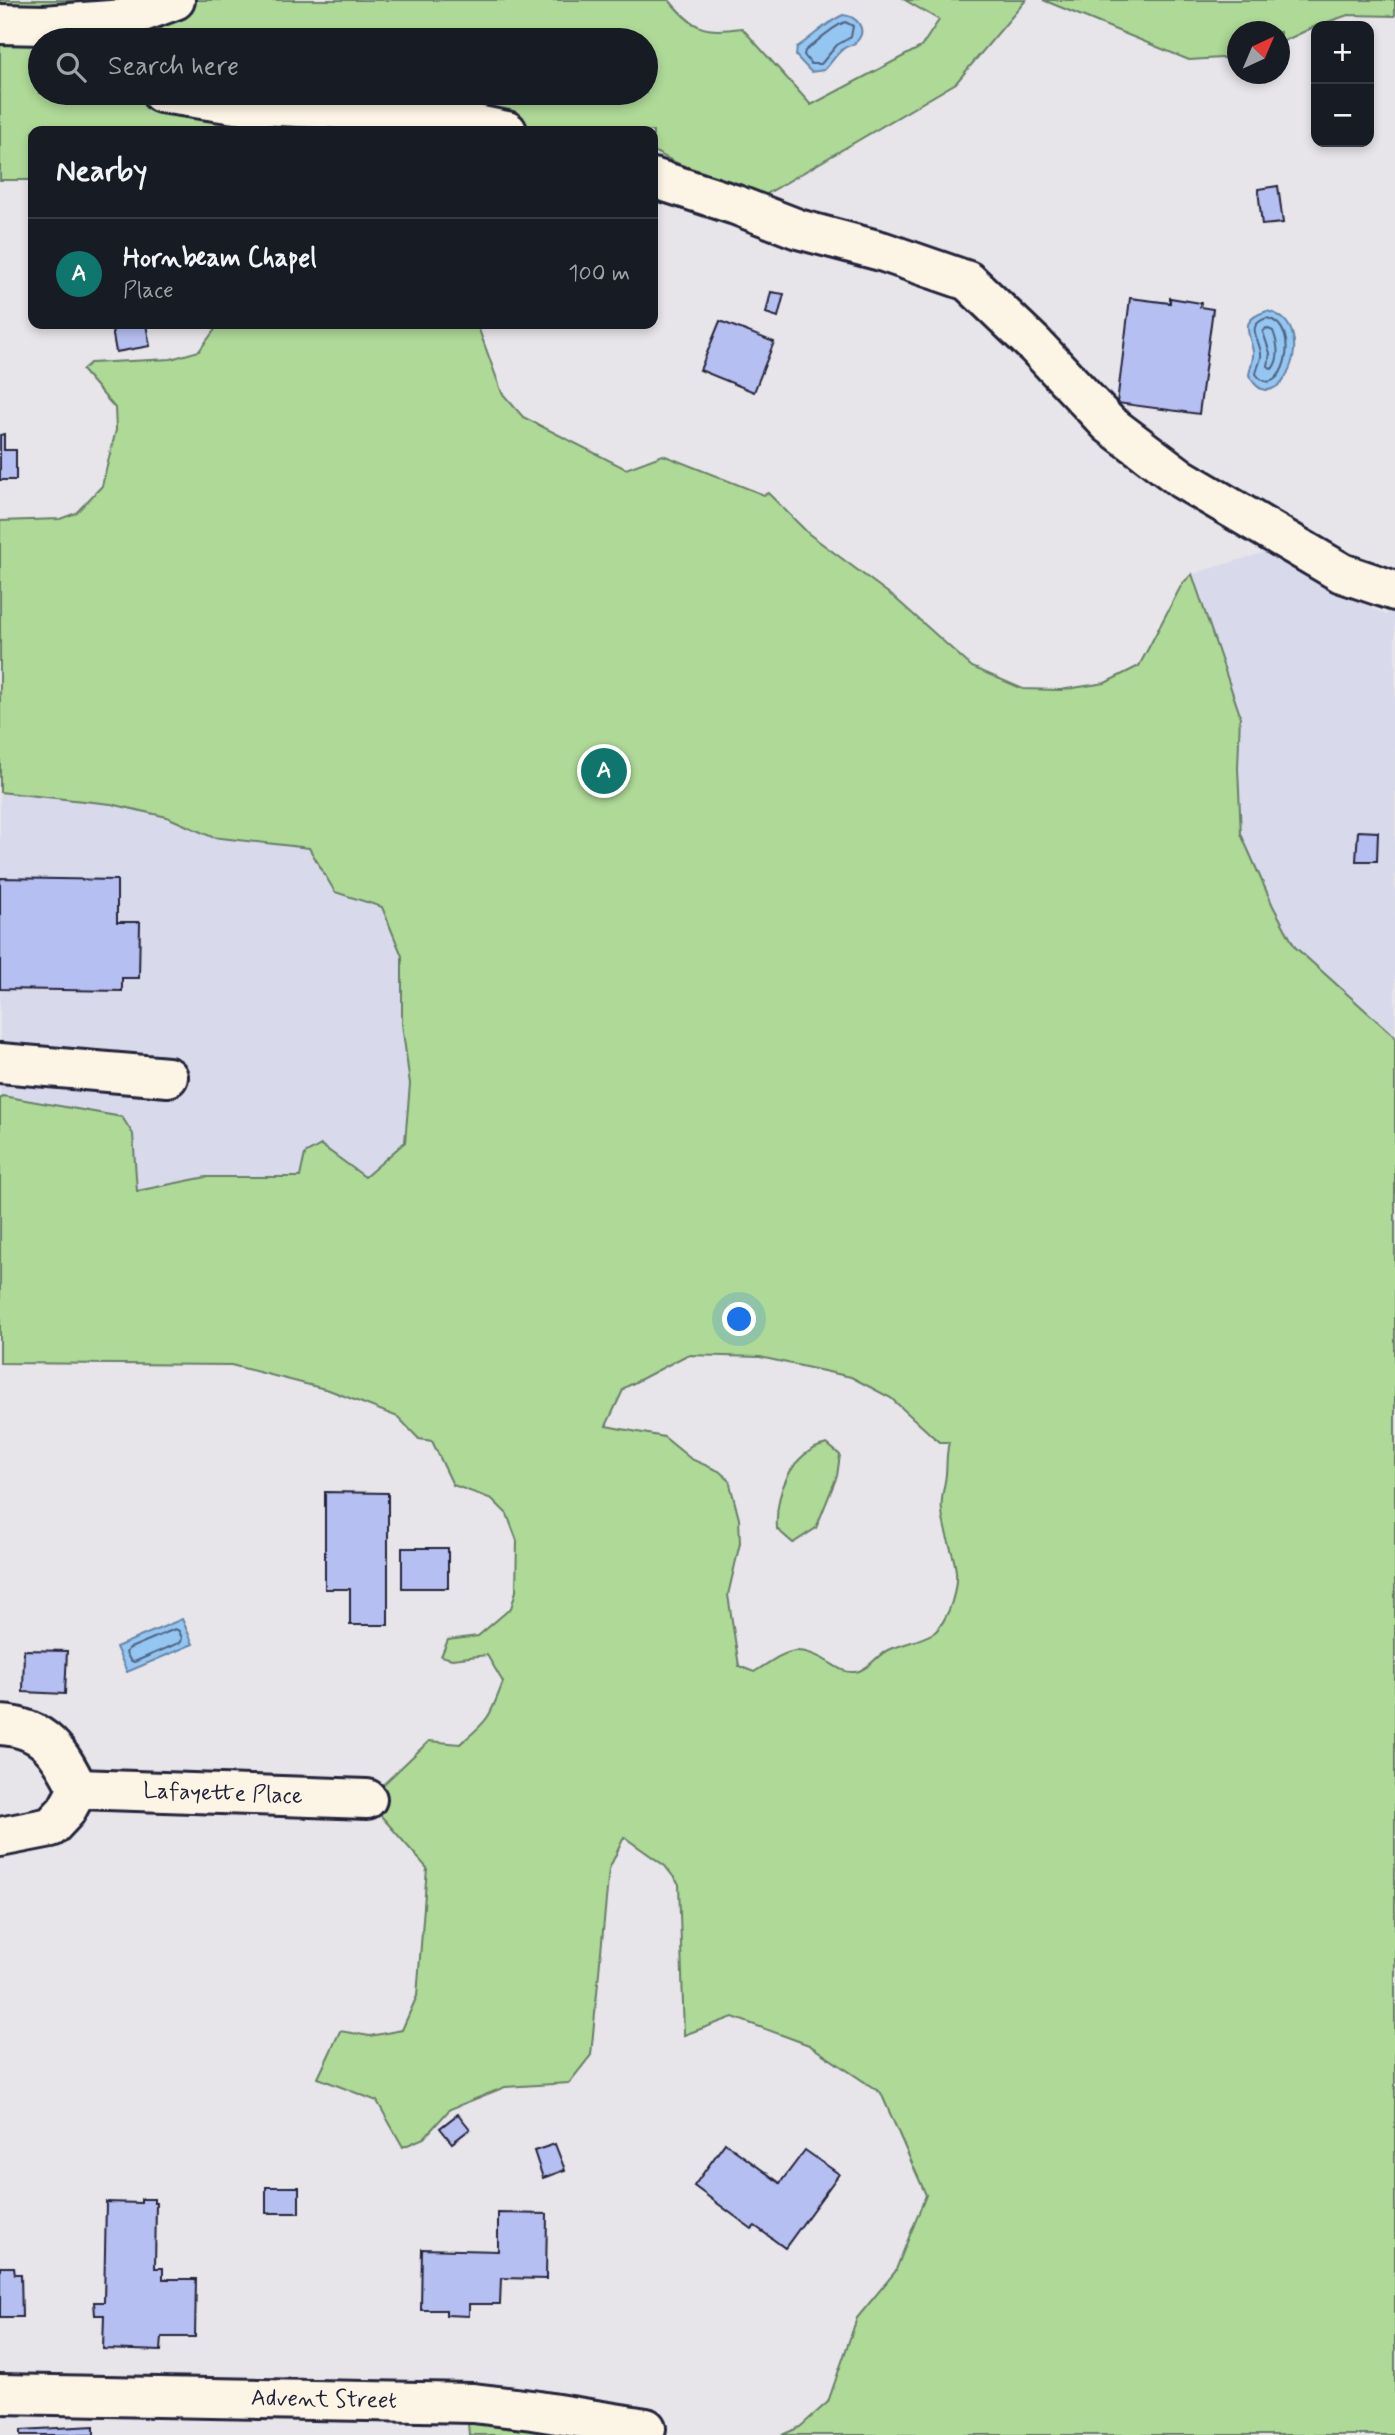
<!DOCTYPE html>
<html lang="en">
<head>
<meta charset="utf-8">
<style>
	body { margin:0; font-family:Mynerve,sans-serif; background:#20242c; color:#f1f3f6 }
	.controls { position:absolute; right:21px; top:21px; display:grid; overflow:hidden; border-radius:14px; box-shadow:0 4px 10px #0003 }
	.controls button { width:63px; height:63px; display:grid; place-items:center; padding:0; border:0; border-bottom:2px solid #363941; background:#171b24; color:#f1f3f6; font:35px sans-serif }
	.compass { position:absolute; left:1227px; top:21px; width:63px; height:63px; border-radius:50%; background:#171b24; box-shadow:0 4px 10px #0003; rotate:44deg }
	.you { position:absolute; left:740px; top:1320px; width:24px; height:24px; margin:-18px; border:5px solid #fff; border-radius:50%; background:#1a73e8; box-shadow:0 0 0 10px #1a73e833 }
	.badge { display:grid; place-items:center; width:46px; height:46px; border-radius:50%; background:#0f766e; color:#fff; font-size:23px; font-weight:700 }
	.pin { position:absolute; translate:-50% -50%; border:4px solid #fff; box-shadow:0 2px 7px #0006 }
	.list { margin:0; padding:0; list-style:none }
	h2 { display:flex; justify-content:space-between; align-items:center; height:91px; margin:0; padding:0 28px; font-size:30px }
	h2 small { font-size:23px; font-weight:400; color:#9ea1a6 }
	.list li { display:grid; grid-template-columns:46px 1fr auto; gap:21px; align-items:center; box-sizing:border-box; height:112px; padding:0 28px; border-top:2px solid #363941 }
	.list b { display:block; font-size:26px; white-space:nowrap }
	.list p { margin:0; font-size:23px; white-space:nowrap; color:#9ea1a6 }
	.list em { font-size:23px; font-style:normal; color:#9ea1a6 }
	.icon { flex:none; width:38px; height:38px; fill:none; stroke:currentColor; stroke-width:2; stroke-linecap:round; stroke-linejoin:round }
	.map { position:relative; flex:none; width:1395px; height:2435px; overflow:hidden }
	.search { position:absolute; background:#171b24; box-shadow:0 4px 10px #0003; left:28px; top:28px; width:630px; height:77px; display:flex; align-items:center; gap:18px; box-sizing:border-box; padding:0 24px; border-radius:38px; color:#9ea1a6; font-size:26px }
	.panel { position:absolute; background:#171b24; box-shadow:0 4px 10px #0003; left:28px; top:126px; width:630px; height:203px; border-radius:14px }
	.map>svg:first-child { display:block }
	.built { fill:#d8daeb }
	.green { fill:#aed997; stroke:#687e69; stroke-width:2; fill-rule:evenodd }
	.water { fill:#94c6f1; stroke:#6684a8; stroke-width:2 }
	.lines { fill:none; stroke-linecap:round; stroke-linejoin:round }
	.shore { stroke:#506484; stroke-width:2 }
	.building { fill:#b6bff1; stroke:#22223b; stroke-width:2 }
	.minor-casing { stroke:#22223b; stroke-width:44 }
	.minor { stroke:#fcf5e5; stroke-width:38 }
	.labels { text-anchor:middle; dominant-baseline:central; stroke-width:6; stroke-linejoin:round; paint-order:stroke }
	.street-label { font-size:23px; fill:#22223b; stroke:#fcf5e5 }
</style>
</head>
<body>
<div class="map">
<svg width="1395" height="2435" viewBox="0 0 1395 2435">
	<rect width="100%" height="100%" fill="#e7e5e9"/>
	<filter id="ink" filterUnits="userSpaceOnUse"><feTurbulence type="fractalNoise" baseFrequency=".0143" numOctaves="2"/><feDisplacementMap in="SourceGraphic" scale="14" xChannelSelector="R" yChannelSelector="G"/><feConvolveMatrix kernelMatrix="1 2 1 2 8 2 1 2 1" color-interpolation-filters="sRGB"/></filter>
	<g filter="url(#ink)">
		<path class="built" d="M 1263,553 L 1386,615 L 1395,605 L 1395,1037 L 1295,947 L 1273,906 L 1241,834 L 1238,768 L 1240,715 L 1192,574 Z
			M 0,792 L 111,804 L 167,817 L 212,837 L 309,848 L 335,892 L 382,907 L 402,956 L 402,1023 L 410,1084 L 405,1143 L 365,1177 L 206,1177 L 136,1191 L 133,1134 L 3,1096 L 0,1099 Z"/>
		<path class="green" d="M 0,0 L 669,0 C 694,30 704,33 742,28 L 811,105 L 921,47 L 939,20 L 905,0 L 1026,0 L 956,83 L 753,202 L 653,151 L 653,131 L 33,131 L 33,180 L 0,180 ZM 40,40 L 646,40 L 646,93 L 40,93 Z
			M 1043,0 L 1395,0 L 1395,16 L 1348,15 L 1316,26 L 1280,43 L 1280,32 L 1238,32 L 1237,57 L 1189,60 Z
			M 219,324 L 477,324 L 502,393 L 523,417 L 626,469 L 663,455 L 764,495 L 768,493 L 809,534 L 895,598 L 972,667 L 1023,689 L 1060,690 L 1105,683 L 1139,666 L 1182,584 L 1192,574 L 1240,715 L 1238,768 L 1241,834 L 1273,906 L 1295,947 L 1395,1037 L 1395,2435 L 782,2435 L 800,2427 L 828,2402 L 857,2318 L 895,2272 L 926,2195 L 881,2093 L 809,2045 L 733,2017 L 684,2035 L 679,1884 L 665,1866 L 624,1837 L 609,1869 L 591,2055 L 569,2083 L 505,2087 L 450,2109 L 424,2138 L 403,2147 L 377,2101 L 318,2078 L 340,2031 L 370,2036 L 402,2030 L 417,1996 L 427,1868 L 367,1800 L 429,1741 L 460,1744 C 489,1720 490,1717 503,1682 L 487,1655 L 452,1659 L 441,1656 L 448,1640 L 478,1636 L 511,1608 L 516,1591 L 517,1541 L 507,1514 L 492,1499 L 453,1485 L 432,1441 L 419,1439 L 398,1417 L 329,1390 L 231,1365 L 0,1363 L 0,1099 L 3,1096 L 122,1117 L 133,1134 L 137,1191 L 206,1177 L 300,1177 L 305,1154 L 321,1145 L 365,1177 L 405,1142 L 410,1084 L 402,1024 L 402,956 L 382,907 L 335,892 L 309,848 L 212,837 L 167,817 L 111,804 L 0,792 L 0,521 L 60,519 L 76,513 L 102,486 L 116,430 L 115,408 L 82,370 L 90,363 L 171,359 L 199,351 ZM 687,1355 L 760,1357 L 851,1377 L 891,1398 L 939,1442 L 949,1442 C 946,1454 947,1463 946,1474 C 945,1487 940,1498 942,1511 C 946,1552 967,1564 949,1610 C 945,1618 942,1626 935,1632 C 923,1640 903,1644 890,1649 C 877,1654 869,1670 855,1672 C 845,1673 838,1668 830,1663 C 795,1641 786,1652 754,1672 L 739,1666 L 728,1595 L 740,1543 L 739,1519 L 729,1480 L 719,1471 L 691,1459 L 664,1437 L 606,1426 L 624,1388 Z
			M 827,1444 L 840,1455 L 837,1476 L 816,1528 L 793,1543 L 777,1529 C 775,1495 790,1452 827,1444 Z
			M 466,2400 L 548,2412 L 547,2435 L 469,2435 Z"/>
		<path class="water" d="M 843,15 C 856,16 868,29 857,41 C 853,46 847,45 843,49 C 835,55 831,64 824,70 L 811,72 L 796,56 L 797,47 C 813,37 825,23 843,15 Z
			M 1267,311 C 1325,324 1276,428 1249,375 C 1250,368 1254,359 1253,352 C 1250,331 1237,321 1267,311 Z
			M 182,1619 L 193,1644 L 127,1672 L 116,1647 Z"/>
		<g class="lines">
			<path class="shore" d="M 845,22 L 853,26 L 851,37 L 837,45 L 821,64 L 811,64 L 804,55 L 805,51 C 818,41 830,28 845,22 Z
				M 1267,318 C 1305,327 1280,406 1256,374 C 1257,368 1260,363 1261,357 C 1263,342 1242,326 1267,318 Z
				M 1266,328 L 1273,331 C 1278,344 1281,358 1272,369 L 1268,366 L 1270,353 L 1263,332 Z
				M 175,1629 L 179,1631 L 182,1638 L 181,1642 L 134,1662 L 130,1660 L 126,1653 L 128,1649 Z"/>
		</g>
		<path class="building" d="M 1278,186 L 1283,223 L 1262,225 L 1258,189 Z
			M 771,292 L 784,294 L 778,317 L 766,313 Z
			M 1130,298 L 1170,303 L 1170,298 L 1201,303 L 1200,307 L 1213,309 L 1199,414 L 1117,403 Z
			M 720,321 L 774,342 L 754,392 L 700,370 Z
			M 111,324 L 146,324 L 150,346 L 116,352 Z
			M 4,434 L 4,450 L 16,450 L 16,480 L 0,480 L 0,435 Z
			M 1358,831 L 1378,832 L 1377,861 L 1356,861 Z
			M 0,878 L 117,880 L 117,922 L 140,922 L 139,978 L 122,978 L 122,991 L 0,989 Z
			M 325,1492 L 388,1493 L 388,1625 L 350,1625 L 350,1589 L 325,1589 Z
			M 402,1548 L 448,1548 L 448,1588 L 402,1588 Z
			M 24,1650 L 67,1651 L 65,1694 L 23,1692 Z
			M 458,2114 L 470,2129 L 452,2143 L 440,2128 Z
			M 725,2143 L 780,2183 L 805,2150 L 839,2174 L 785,2248 L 755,2226 L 752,2229 L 694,2186 Z
			M 555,2144 L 565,2170 L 543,2178 L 534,2151 Z
			M 266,2187 L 299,2187 L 299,2213 L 266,2213 Z
			M 141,2199 L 154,2199 L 154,2203 L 156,2203 L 155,2268 L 163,2268 L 163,2279 L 196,2279 L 195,2337 L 162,2337 L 161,2351 L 103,2349 L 104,2315 L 95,2315 L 94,2302 L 104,2302 L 106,2202 L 141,2203 Z
			M 498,2213 L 547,2214 L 546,2279 L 501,2278 L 500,2304 L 469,2304 L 469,2316 L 446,2315 L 446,2310 L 421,2310 L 422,2249 L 498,2251 Z
			M 0,2267 L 14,2267 L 15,2274 L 21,2274 L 22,2317 L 0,2317 Z
			M 94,2426 L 94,2435 L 21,2435 L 21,2430 Z"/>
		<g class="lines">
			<defs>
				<g id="minor">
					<path d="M 0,24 L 44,25 L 124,19 L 175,0"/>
					<path d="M 161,93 L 235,104 L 419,113 L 507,131"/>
					<path d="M 653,178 L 736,205 L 798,229 L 881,251 L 968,281 L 1035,345 L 1109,424 L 1182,479 L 1342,573 L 1395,591"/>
					<path d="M 0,1063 L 168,1077"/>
					<path d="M 0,1725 C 45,1727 60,1753 78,1789 L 66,1811 L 51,1827 L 0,1837"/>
					<path id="s1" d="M 78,1789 L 367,1799"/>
					<path id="s2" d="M 0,2394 L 473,2403 L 532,2410 L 646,2428"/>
				</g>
			</defs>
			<use href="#minor" class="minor-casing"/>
			<use href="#minor" class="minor"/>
		</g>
	</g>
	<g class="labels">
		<g class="street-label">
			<text stroke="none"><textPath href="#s1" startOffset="145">Lafayette Place</textPath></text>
			<text stroke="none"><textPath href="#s2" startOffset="324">Advent Street</textPath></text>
		</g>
	</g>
</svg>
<div class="controls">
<button>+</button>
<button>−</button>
</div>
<svg class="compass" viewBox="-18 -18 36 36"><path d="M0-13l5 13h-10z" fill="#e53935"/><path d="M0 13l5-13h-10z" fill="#9ea1a6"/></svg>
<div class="you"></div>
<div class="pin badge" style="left:604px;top:771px">A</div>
<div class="search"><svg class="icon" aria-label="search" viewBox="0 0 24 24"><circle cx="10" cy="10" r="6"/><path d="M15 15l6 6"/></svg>Search here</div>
<section class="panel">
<h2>Nearby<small></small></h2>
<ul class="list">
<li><span class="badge">A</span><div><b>Hornbeam Chapel</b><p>Place</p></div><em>100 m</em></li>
</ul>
</section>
</div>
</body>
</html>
